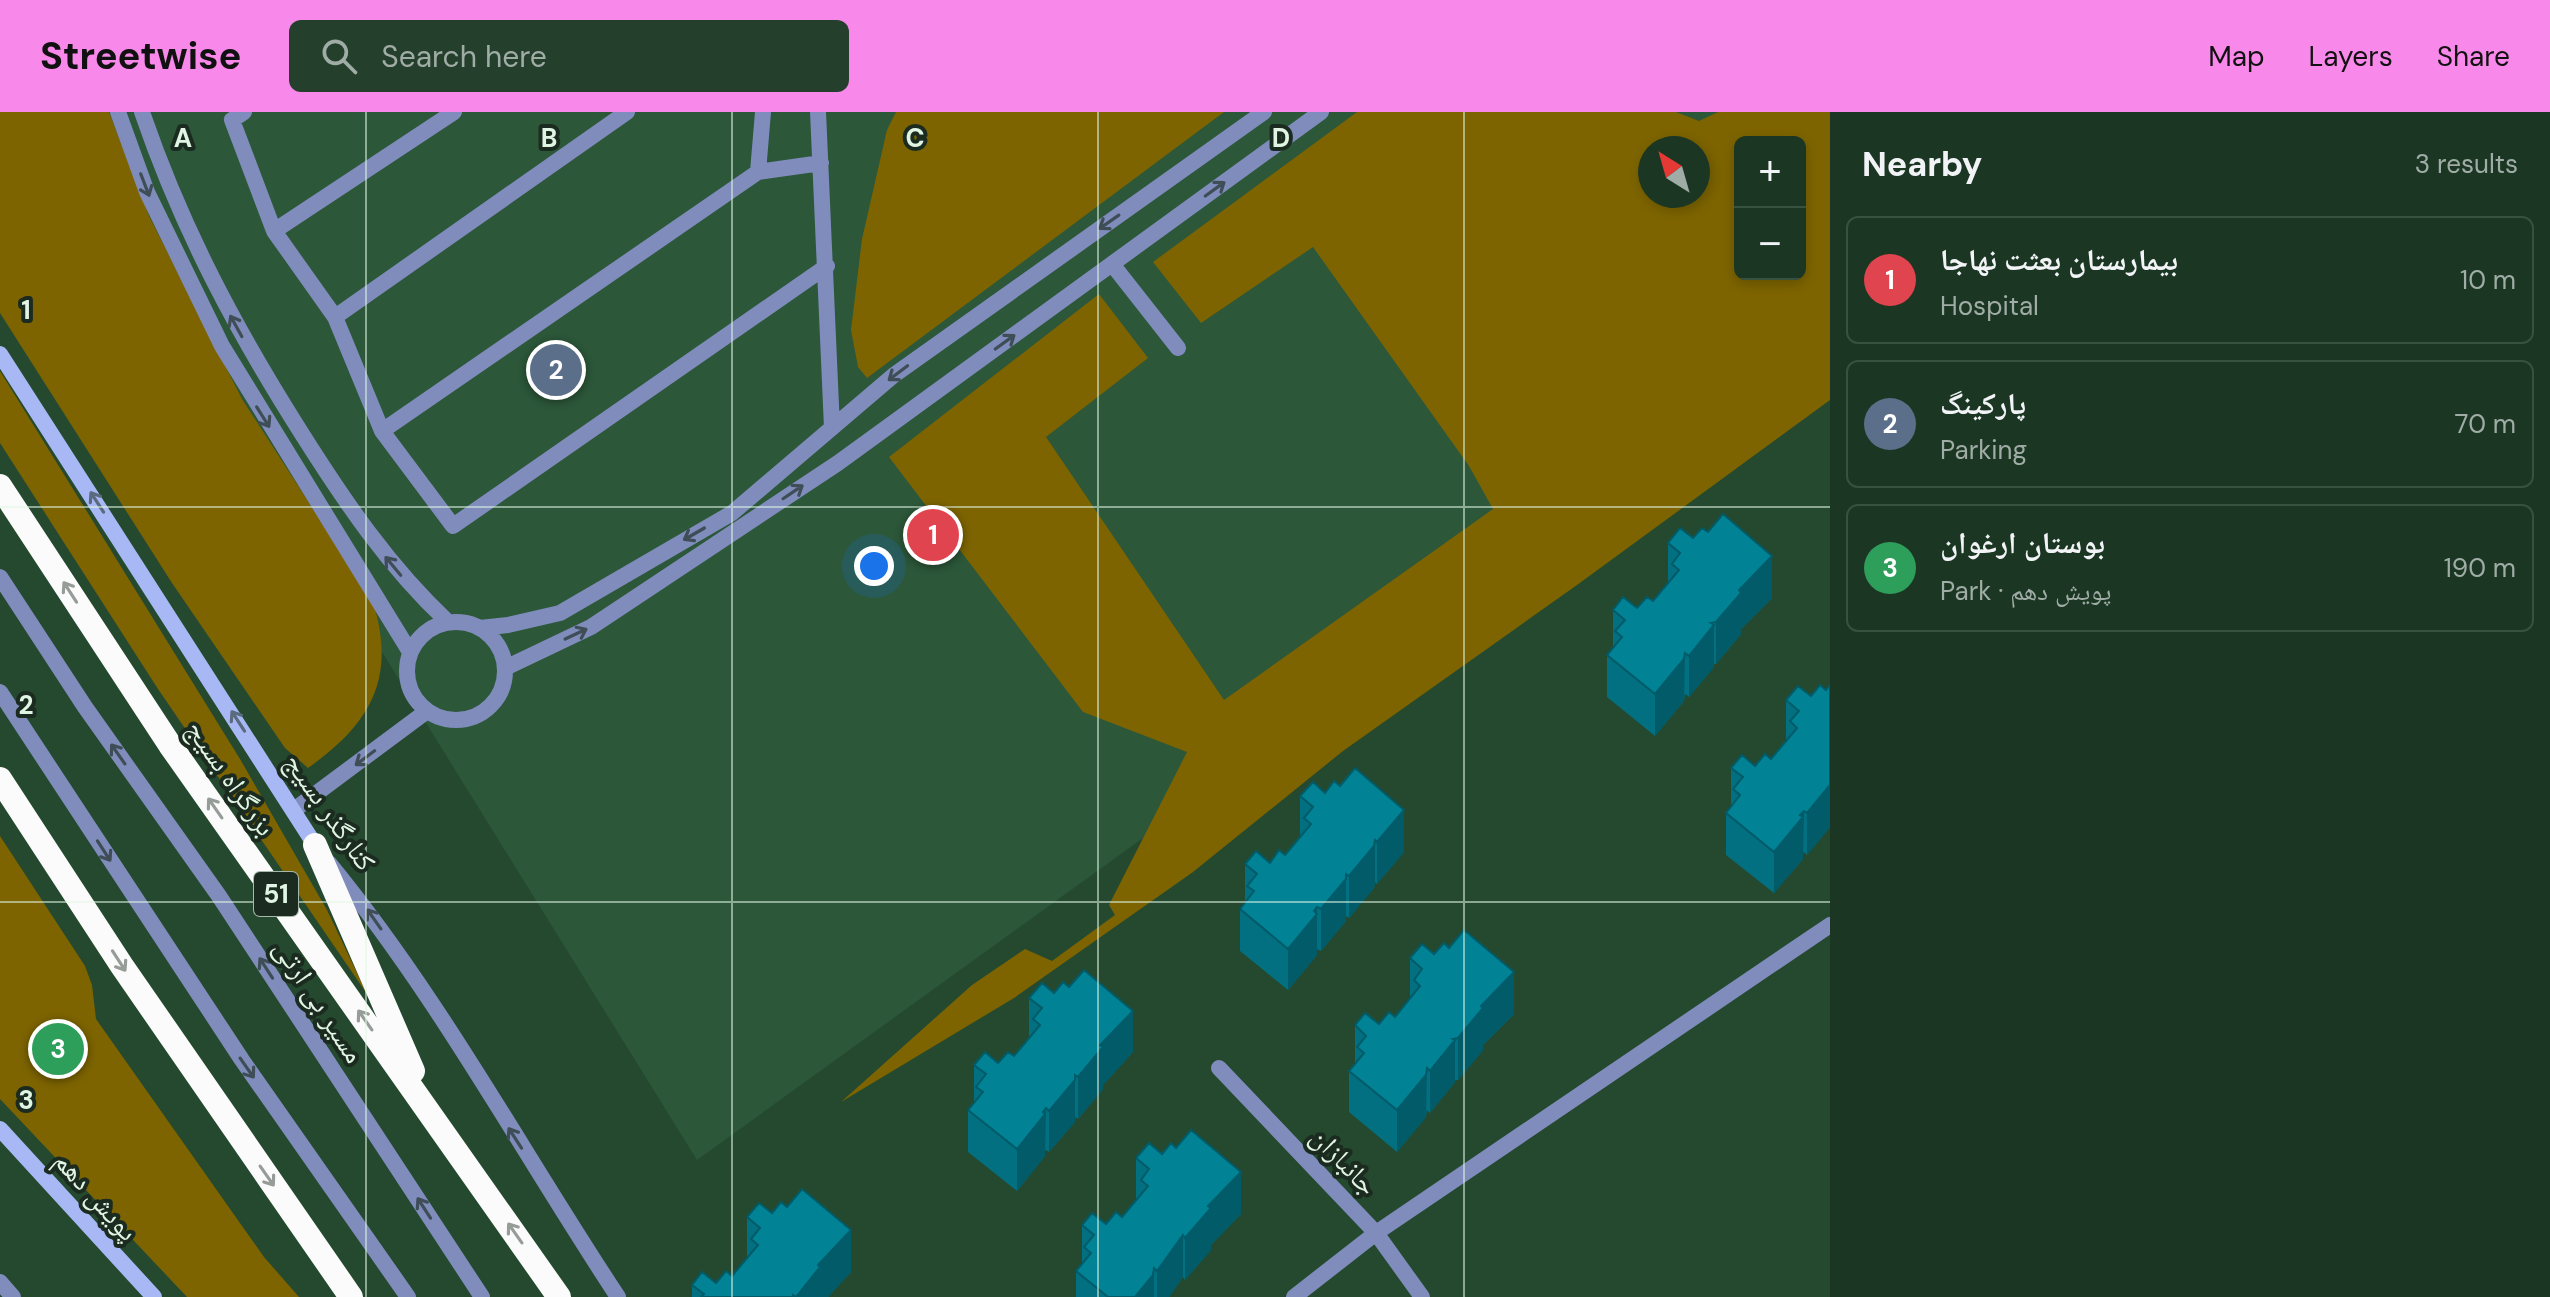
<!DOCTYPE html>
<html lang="en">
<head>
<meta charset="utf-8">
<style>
	body { margin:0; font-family:"DM Sans","Noto Naskh Arabic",sans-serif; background:#243f2b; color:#f1f3f6 }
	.controls { position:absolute; right:24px; top:24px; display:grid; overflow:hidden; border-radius:12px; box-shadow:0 4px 12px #0003 }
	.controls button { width:72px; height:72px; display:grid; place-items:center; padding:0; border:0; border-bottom:2px solid #395141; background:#1b3723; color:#f1f3f6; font:40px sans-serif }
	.compass { position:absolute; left:1638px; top:24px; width:72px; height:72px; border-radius:50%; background:#1b3723; box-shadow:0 4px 12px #0003; rotate:323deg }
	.you { position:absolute; left:874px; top:454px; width:28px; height:28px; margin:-20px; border:6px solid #fff; border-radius:50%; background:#1a73e8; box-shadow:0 0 0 12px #1a73e833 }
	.badge { display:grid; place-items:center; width:52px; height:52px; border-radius:50%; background:#f888e9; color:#fff; font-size:26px; font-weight:700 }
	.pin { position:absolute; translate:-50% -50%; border:4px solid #fff; box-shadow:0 2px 8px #0006 }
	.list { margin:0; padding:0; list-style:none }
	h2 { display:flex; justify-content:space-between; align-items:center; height:104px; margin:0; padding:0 32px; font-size:34px }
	h2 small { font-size:26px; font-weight:400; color:#a0aca6 }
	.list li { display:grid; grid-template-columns:52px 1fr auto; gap:24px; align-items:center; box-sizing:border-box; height:128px; margin:0 16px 16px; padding:0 16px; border:2px solid #395141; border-radius:12px }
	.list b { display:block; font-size:30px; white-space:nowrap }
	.list p { margin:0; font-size:26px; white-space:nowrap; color:#a0aca6 }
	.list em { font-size:26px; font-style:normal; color:#a0aca6 }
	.icon { flex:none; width:44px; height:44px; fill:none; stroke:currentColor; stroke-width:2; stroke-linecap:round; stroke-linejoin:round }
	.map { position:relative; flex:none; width:1830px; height:1185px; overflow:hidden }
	header { display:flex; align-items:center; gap:48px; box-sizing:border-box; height:112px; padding:0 40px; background:#f888e9; color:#111 }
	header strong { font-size:38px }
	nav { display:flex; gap:44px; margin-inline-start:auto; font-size:28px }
	.search { width:560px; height:72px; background:#243f2b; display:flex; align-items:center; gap:20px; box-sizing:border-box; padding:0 28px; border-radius:12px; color:#a0aca6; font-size:30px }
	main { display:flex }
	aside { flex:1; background:#1b3723 }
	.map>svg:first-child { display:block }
	.built { fill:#2c5739; fill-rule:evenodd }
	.green { fill:#7d6400; fill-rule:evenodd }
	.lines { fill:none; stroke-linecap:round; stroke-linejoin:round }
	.lane { stroke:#7f8cbc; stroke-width:16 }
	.street { stroke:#7f8cbc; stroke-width:16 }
	.secondary { stroke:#a7b8f4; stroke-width:16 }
	.highway { stroke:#fbfbfb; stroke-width:24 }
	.wall { fill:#027080 }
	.shaded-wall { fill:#015b68 }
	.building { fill:#028295; stroke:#015b68; stroke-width:2 }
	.oneway { stroke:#3e4d56 }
	.oneway2 { stroke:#5a6a7f }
	.oneway3 { stroke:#969d98 }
	.grid { fill:none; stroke:#e1f5e5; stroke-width:2; stroke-opacity:0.55 }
	.labels { text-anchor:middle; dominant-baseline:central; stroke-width:8; stroke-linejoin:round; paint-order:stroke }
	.shield { fill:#1b2b1f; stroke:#a6b8aa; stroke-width:2 }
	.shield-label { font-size:26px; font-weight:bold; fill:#e1f5e5 }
	.street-label { font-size:28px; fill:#e1f5e5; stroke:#1b2b1f }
	.grid-label { font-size:26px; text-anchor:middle; font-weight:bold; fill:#e1f5e5; stroke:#1b2b1f; stroke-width:8; stroke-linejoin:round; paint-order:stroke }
</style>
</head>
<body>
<header>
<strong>Streetwise</strong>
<div class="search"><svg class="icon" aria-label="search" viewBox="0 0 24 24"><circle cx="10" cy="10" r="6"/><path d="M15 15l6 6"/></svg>Search here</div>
<nav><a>Map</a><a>Layers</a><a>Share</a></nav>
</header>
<main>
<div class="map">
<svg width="1830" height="1185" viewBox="0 0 1830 1185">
	<rect width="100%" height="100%" fill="#24492f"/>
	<path class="built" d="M 106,0 L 1830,0 L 1830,230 L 697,1048 L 382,540 L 228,307 ZM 1740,30 L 1800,30 L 1800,162 L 1740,162 ZM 1650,36 L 1698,36 L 1698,84 L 1650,84 Z"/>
	<path class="green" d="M 0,0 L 109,0 L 149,104 L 242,287 L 373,490 C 397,567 370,612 308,656 L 285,636 L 172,471 L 0,201 Z
		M 896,0 L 1224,0 L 867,266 L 858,255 L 851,218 L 862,127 L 887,18 Z
		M 1357,0 L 1676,0 L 1699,9 L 1718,0 L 1830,0 L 1830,288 L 1577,473 L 1343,639 L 1193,760 L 1014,886 L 841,990 L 972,873 L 1025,837 L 1052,849 L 1115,803 L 1109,793 L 1187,640 L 1083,600 L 889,345 L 1099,182 L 1148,246 L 1046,325 L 1224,588 L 1493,397 L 1469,354 L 1313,135 L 1201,211 L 1153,150 ZM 1800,30 L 1800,162 L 1740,162 L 1740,30 ZM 1698,36 L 1698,84 L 1650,84 L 1650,36 Z
		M 0,259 L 240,647 L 327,798 L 367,882 L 158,577 L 0,331 Z
		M 0,724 L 85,854 L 92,873 L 96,907 L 264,1145 L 299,1185 L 187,1185 L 0,987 Z"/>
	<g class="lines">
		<path class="lane" d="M 118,0 L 147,80 L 222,234 L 410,540
			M 142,0 C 182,117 236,218 302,322 C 345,390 389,455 448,510
			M 244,0 L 232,8 L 274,119 L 454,0
			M 627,0 L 335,205 L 382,319 L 453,414 L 827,154
			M 818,0 L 832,316
			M 758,60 L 763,0
			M 274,119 L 335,205
			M 1112,152 L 1178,236
			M 382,319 L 758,60 L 821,51
			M 0,465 L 85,595 L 219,784 L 482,1185
			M407 559a49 49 0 1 1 98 0a49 49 0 1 1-98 0Z
			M 480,516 L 508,513 L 560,501 L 732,401 L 894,263 L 1264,0
			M 505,556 L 591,515 L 838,351 L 1321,0
			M 0,580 L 242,948 L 408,1185
			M 294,698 L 427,599"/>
		<path class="street" d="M 329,751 C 439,885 522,1040 618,1185
			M 1219,956 L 1376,1121 L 1422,1185
			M 0,1170 L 13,1185
			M 1294,1185 L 1376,1121 L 1830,813"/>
		<path class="secondary" d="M 0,242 L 315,733
			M 0,1017 L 154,1185"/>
		<path class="highway" d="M 0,374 L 170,633 L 559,1185
			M 0,667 L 122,854 L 351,1185
			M 315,733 L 413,959"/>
	</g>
	<path class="wall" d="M 1693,426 L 1772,486 L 1741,517 L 1741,522 L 1716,552 L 1714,552 L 1714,555 L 1689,585 L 1685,582 L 1684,589 L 1655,624 L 1607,585 L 1607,543 L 1613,536 L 1613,498 L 1637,496 L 1653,489 L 1668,471 L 1668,431 Z
		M 1830,573 L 1830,715 L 1807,743 L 1804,740 L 1803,741 L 1803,747 L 1774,781 L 1726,743 L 1726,701 L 1731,694 L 1731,656 L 1755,654 L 1771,647 L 1786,629 L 1786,588 L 1811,584 L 1826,578 Z
		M 1325,681 L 1404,740 L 1377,772 L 1375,770 L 1374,776 L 1349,806 L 1346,804 L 1346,809 L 1321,839 L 1317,837 L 1317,843 L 1288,878 L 1240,839 L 1240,797 L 1245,790 L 1245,752 L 1270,751 L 1285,743 L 1300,725 L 1300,684 Z
		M 1434,842 L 1514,902 L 1483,933 L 1483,938 L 1458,968 L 1455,968 L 1455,970 L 1430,1001 L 1427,998 L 1426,1005 L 1397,1040 L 1349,1000 L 1349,959 L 1355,952 L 1355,913 L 1379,912 L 1395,905 L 1410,887 L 1410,846 Z
		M 1054,881 L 1133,940 L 1103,973 L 1103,977 L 1078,1007 L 1075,1005 L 1075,1010 L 1049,1040 L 1046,1038 L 1045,1039 L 1045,1044 L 1017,1079 L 968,1040 L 968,998 L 974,991 L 974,953 L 998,951 L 1014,944 L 1029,926 L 1029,886 Z
		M 1162,1042 L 1241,1102 L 1211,1133 L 1211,1138 L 1185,1168 L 1183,1165 L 1169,1185 L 1076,1185 L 1076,1159 L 1082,1152 L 1082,1113 L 1106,1112 L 1122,1105 L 1136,1087 L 1136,1046 Z
		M 772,1101 L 851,1160 L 828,1185 L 692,1185 L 692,1173 L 716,1171 L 732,1164 L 747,1146 L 747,1105 Z"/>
	<path class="shaded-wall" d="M 1772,444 L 1772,486 L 1741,517 L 1741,522 L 1716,552 L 1716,510 L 1739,478 Z
		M 1714,513 L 1714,555 L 1689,585 L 1689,544 Z
		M 1685,541 L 1684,589 L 1655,624 L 1655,582 Z
		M 1830,673 L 1830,715 L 1807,743 L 1807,701 Z
		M 1404,698 L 1404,740 L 1377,772 L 1377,730 Z
		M 1804,699 L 1803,747 L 1774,781 L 1774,740 Z
		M 1375,728 L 1375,770 L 1374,776 L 1349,806 L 1349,764 Z
		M 1346,767 L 1346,809 L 1321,839 L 1321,797 Z
		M 1317,795 L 1317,843 L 1288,878 L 1288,837 Z
		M 1514,860 L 1514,902 L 1483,933 L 1483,938 L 1458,968 L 1458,926 L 1481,894 Z
		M 1133,899 L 1133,940 L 1103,973 L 1103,977 L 1078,1007 L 1078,965 L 1100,933 Z
		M 1455,928 L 1455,970 L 1430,1001 L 1430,959 Z
		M 1427,956 L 1426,1005 L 1397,1040 L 1397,998 Z
		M 1075,963 L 1075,1010 L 1049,1040 L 1049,999 Z
		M 1046,996 L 1045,1044 L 1017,1079 L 1017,1037 Z
		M 1241,1060 L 1241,1102 L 1211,1133 L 1211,1138 L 1185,1168 L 1185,1126 L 1208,1094 Z
		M 851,1118 L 851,1160 L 828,1185 L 796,1185 L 818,1153 Z
		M 1183,1123 L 1183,1165 L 1169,1185 L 1157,1185 L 1157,1159 Z
		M 1154,1156 L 1154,1185 L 1135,1185 Z"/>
	<path class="building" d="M 1723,402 L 1772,444 L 1739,478 L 1741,481 L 1716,510 L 1711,511 L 1714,513 L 1689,544 L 1685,541 L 1684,547 L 1655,582 L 1607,543 L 1622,525 L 1615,519 L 1625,508 L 1613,498 L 1623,485 L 1637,496 L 1647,485 L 1653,489 L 1679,458 L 1672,452 L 1680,441 L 1668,431 L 1680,416 L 1693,426 L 1702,416 L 1708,420 Z
		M 1820,573 L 1826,578 L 1830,573 L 1830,673 L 1807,701 L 1804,699 L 1800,703 L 1803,705 L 1774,740 L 1726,701 L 1740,683 L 1733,677 L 1743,665 L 1731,656 L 1742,643 L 1755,654 L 1765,642 L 1771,647 L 1797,616 L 1790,609 L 1799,599 L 1786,588 L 1798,574 L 1811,584 Z
		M 1355,656 L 1404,698 L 1377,730 L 1375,728 L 1374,734 L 1349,764 L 1346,762 L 1346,767 L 1321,797 L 1317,795 L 1314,799 L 1317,802 L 1288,837 L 1240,797 L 1254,779 L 1247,774 L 1257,762 L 1245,752 L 1256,739 L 1270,751 L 1279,738 L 1285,743 L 1311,712 L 1304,706 L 1313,695 L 1300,684 L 1313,670 L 1325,681 L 1334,669 L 1340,674 Z
		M 1464,818 L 1514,860 L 1481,894 L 1483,896 L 1458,926 L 1453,927 L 1455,928 L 1430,959 L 1427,956 L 1426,963 L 1397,998 L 1349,959 L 1364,941 L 1357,935 L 1366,924 L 1355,913 L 1365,901 L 1379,912 L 1389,900 L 1395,905 L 1420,874 L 1414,868 L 1422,857 L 1410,846 L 1422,832 L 1434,842 L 1444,831 L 1449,836 Z
		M 1084,858 L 1133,899 L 1100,933 L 1103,935 L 1078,965 L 1075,963 L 1075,968 L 1049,999 L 1046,996 L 1043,1000 L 1045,1002 L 1017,1037 L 968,998 L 983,980 L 976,975 L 986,962 L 974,953 L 985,940 L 998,951 L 1008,940 L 1014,944 L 1040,913 L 1033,907 L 1042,896 L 1029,886 L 1042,871 L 1054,881 L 1063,870 L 1069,875 Z
		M 1191,1018 L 1241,1060 L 1208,1094 L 1211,1096 L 1185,1126 L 1183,1123 L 1157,1159 L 1154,1156 L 1153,1163 L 1135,1185 L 1108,1185 L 1076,1159 L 1091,1141 L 1084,1135 L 1094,1123 L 1082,1113 L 1092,1101 L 1106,1112 L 1116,1100 L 1122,1105 L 1148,1074 L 1141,1068 L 1149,1057 L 1136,1046 L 1149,1031 L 1162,1042 L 1171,1031 L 1176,1036 Z
		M 802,1077 L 851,1118 L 818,1153 L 820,1155 L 796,1185 L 793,1183 L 793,1185 L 701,1185 L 704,1182 L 692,1173 L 702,1160 L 716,1171 L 726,1159 L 732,1164 L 758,1133 L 751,1127 L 760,1116 L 747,1105 L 759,1091 L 772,1101 L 781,1090 L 787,1095 Z"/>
	<defs><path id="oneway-shaft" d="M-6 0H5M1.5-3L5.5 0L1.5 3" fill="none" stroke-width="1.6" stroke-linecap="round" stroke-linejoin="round" transform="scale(2)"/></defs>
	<g class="oneway">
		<use href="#oneway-shaft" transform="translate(145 73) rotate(69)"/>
		<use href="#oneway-shaft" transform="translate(1215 77) rotate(-36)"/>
		<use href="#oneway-shaft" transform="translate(1109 110) rotate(145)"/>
		<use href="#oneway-shaft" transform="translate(236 214) rotate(-119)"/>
		<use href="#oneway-shaft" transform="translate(1005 230) rotate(-36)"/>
		<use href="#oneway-shaft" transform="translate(898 261) rotate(143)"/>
		<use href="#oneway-shaft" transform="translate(263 305) rotate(58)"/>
		<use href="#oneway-shaft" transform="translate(793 380) rotate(-34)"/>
		<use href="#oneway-shaft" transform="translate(694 422) rotate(150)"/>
		<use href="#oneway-shaft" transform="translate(393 454) rotate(-130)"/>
		<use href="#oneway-shaft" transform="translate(576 522) rotate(-25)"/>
		<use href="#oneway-shaft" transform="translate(118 642) rotate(-125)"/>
		<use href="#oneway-shaft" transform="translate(365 646) rotate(143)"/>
		<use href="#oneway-shaft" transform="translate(104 739) rotate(57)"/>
		<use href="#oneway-shaft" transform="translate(374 807) rotate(-125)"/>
		<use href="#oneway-shaft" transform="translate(266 856) rotate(-123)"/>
		<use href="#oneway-shaft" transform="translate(247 956) rotate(55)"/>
		<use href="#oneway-shaft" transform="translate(515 1026) rotate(-123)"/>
		<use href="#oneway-shaft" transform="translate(424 1096) rotate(-123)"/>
	</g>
	<g class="oneway2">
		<use href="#oneway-shaft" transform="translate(97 390) rotate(-123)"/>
		<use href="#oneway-shaft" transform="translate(238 609) rotate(-123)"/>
	</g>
	<g class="oneway3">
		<use href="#oneway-shaft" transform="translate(70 480) rotate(-123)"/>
		<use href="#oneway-shaft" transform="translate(215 696) rotate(-125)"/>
		<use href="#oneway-shaft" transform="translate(119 849) rotate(57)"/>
		<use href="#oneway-shaft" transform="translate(365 908) rotate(-125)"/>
		<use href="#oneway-shaft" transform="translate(267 1064) rotate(55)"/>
		<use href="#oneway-shaft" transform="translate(515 1121) rotate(-125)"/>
	</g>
	<path class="grid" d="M 366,0 L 366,1185M 732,0 L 732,1185M 1098,0 L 1098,1185M 1464,0 L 1464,1185M 0,395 L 1830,395M 0,790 L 1830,790"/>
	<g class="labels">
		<rect class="shield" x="254" y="760" width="44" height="44" rx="6"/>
		<g class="shield-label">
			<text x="276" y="782">51</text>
		</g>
		<g class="street-label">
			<text transform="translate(231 666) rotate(55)">بزرگراه بسیج</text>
			<text transform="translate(330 700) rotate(55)">کنارگذر بسیج</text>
			<text transform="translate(319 889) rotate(57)">مسیر بی ارتی</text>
			<text transform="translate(1344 1049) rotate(46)">جانبازان</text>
			<text transform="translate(96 1084) rotate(48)">پویش دهم</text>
		</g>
	</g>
	<g class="grid-label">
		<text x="183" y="35">A</text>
		<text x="549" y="35">B</text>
		<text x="915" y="35">C</text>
		<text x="1281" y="35">D</text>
		<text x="26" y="207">1</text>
		<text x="26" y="602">2</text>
		<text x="26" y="997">3</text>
	</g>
</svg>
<div class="controls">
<button>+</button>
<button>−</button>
</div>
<svg class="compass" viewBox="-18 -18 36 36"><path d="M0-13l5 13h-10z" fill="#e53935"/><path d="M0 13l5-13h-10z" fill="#a0aca6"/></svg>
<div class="you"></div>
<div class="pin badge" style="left:933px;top:423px;background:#e0444e">1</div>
<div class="pin badge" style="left:556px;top:258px;background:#5c6f8a">2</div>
<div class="pin badge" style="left:58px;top:937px;background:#2e9e5b">3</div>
</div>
<aside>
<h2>Nearby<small>3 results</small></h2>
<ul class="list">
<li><span class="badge" style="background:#e0444e">1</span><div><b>بیمارستان بعثت نهاجا</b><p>Hospital</p></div><em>10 m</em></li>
<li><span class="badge" style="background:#5c6f8a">2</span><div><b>پارکینگ</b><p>Parking</p></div><em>70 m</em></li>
<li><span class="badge" style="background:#2e9e5b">3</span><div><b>بوستان ارغوان</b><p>Park · پویش دهم</p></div><em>190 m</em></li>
</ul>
</aside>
</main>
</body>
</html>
